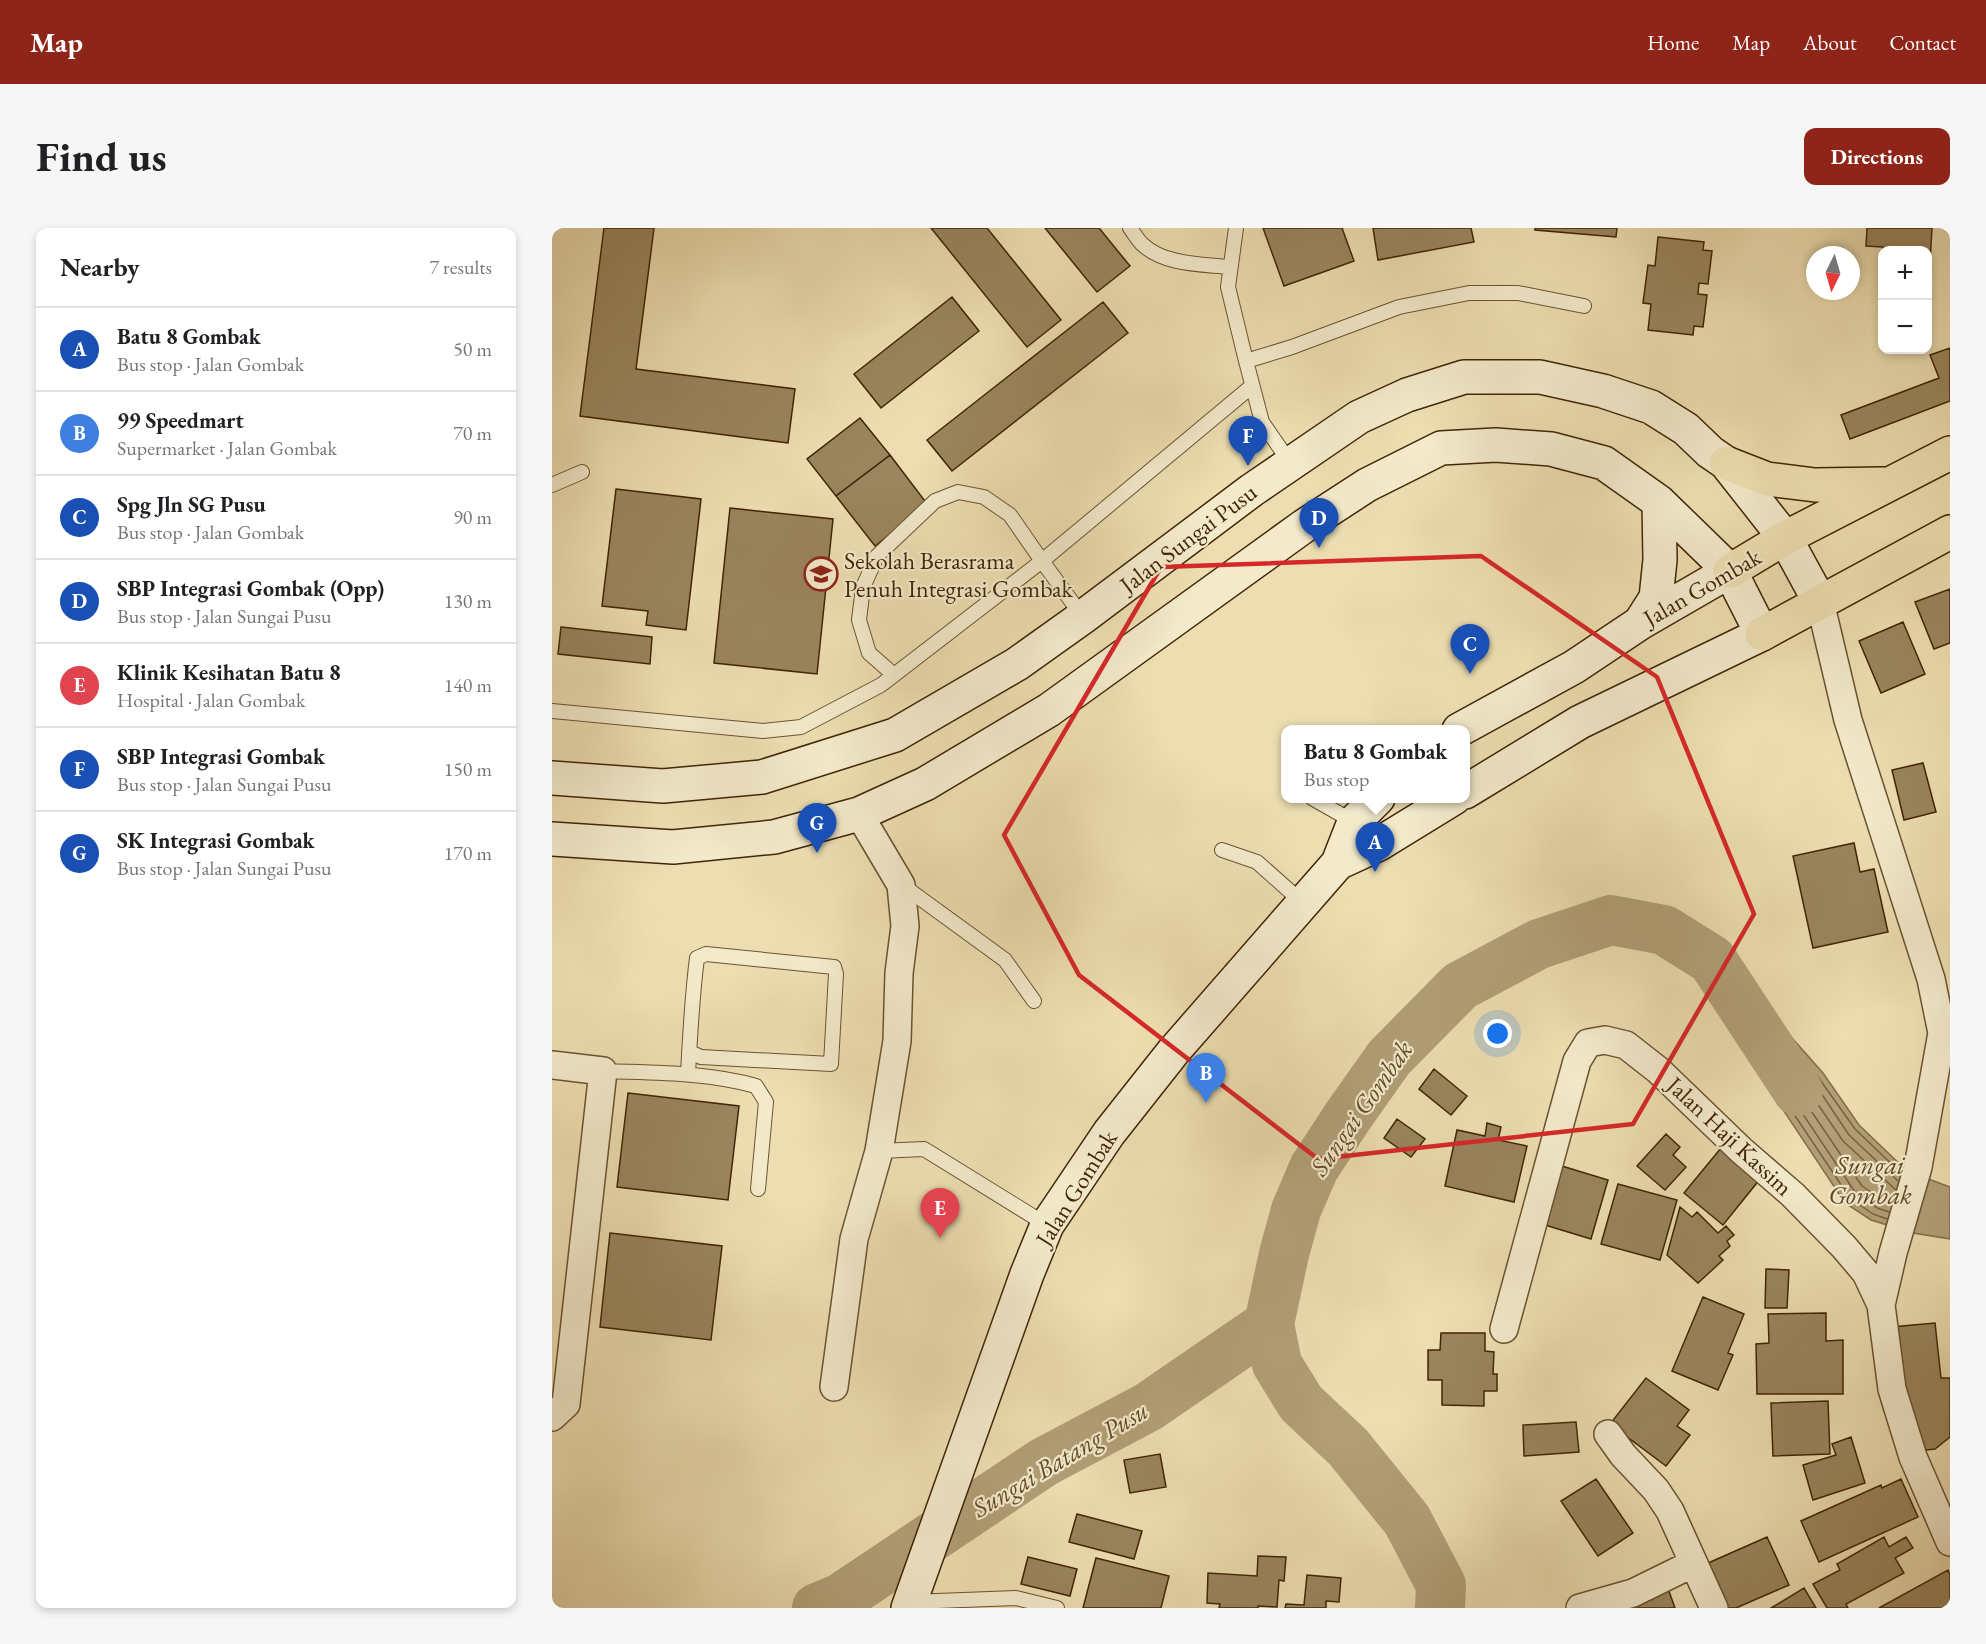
<!DOCTYPE html>
<html lang="en">
<head>
<meta charset="utf-8">
<style>
	body { margin:0; font-family:"EB Garamond",serif; background:#f6f6f6; color:#202124 }
	.controls { position:absolute; right:18px; top:18px; display:grid; overflow:hidden; border-radius:12px; box-shadow:0 3px 9px #0003 }
	.controls button { width:54px; height:54px; display:grid; place-items:center; padding:0; border:0; border-bottom:2px solid #e0e0e0; background:#fff; color:#202124; font:30px sans-serif }
	.compass { position:absolute; left:1254px; top:18px; width:54px; height:54px; border-radius:50%; background:#fff; box-shadow:0 3px 9px #0003; rotate:185deg }
	.you { position:absolute; left:946px; top:806px; width:21px; height:21px; margin:-15px; border:4px solid #fff; border-radius:50%; background:#1a73e8; box-shadow:0 0 0 9px #1a73e833 }
	.badge { display:grid; place-items:center; width:39px; height:39px; border-radius:50%; background:#8f2418; color:#fff; font-size:20px; font-weight:700 }
	.pin { position:absolute; translate:-50% -50px; filter:drop-shadow(0 2px 3px #0008) }
	.pin::after { content:''; position:absolute; top:32px; width:21px; height:18px; background:inherit; clip-path:polygon(0 0,100% 0,50% 100%) }
	.popup { position:absolute; left:729px; top:497px; width:189px; height:78px; box-sizing:border-box; display:grid; place-content:center; border-radius:12px; background:#fff; filter:drop-shadow(0 2px 4px #0005); font-size:20px; white-space:nowrap; color:#757577 }
	.popup b { font-size:22px; color:#202124 }
	.popup::after { content:''; position:absolute; left:50%; top:100%; margin-left:-12px; border:12px solid transparent; border-top-color:#fff }
	.list { margin:0; padding:0; list-style:none }
	h2 { display:flex; justify-content:space-between; align-items:center; height:78px; margin:0; padding:0 24px; font-size:26px }
	h2 small { font-size:20px; font-weight:400; color:#757577 }
	.list li { display:grid; grid-template-columns:39px 1fr auto; gap:18px; align-items:center; box-sizing:border-box; height:84px; padding:0 24px; border-top:2px solid #e0e0e0 }
	.list b { display:block; font-size:22px; white-space:nowrap }
	.list p { margin:0; font-size:20px; white-space:nowrap; color:#757577 }
	.list em { font-size:20px; font-style:normal; color:#757577 }
	.map { position:relative; flex:none; width:1398px; height:1380px; overflow:hidden; border-radius:12px }
	header { display:flex; align-items:center; gap:36px; box-sizing:border-box; height:84px; padding:0 30px; background:#8f2418; color:#fff }
	header strong { font-size:28px }
	nav { display:flex; gap:33px; margin-inline-start:auto; font-size:21px }
	.intro { display:flex; align-items:center; justify-content:space-between; box-sizing:border-box; height:144px; padding:0 36px }
	h1 { margin:0; font-size:42px }
	.button { padding:15px 27px; border-radius:12px; background:#8f2418; color:#fff; font-size:21px; font-weight:700 }
	main { display:flex; gap:36px; padding:0 36px }
	aside { flex:1; background:#fff; border-radius:12px; box-shadow:0 3px 9px #0003 }
	.map>svg:first-child { display:block }
	.water { fill:#b29f77; stroke:#846e49; stroke-width:1.5 }
	.lines { fill:none; stroke-linecap:round; stroke-linejoin:round }
	.shore { stroke:#79623e; stroke-width:1.5 }
	.river { stroke:#b29f77; stroke-width:50 }
	.building { fill:#9a855e; stroke:#402505; stroke-width:1.5 }
	.lane-casing { stroke:#6b5330; stroke-width:16 }
	.street-casing { stroke:#6b5330; stroke-width:30 }
	.secondary-casing { stroke:#402505; stroke-width:36 }
	.primary-casing { stroke:#402505; stroke-width:36 }
	.lane { stroke:#f3eacc; stroke-width:14 }
	.street { stroke:#f3eacc; stroke-width:27 }
	.secondary { stroke:#f3eacc; stroke-width:33 }
	.primary { stroke:#eddeb1; stroke-width:33 }
	.marked { fill:none; stroke:#d62828; stroke-width:4.5; stroke-linejoin:round }
	.labels { text-anchor:middle; dominant-baseline:central; stroke-width:4.5; stroke-linejoin:round; paint-order:stroke }
	.street-label { font-size:24px; fill:#402505; stroke:#f3eacc }
	.poi-label { font-size:24px; fill:#402505; stroke:#f3eacc; text-anchor:start }
	.water-label { font-size:26px; font-style:italic; fill:#624a27; stroke:#f3eacc }
</style>
</head>
<body>
<header>
<strong>Map</strong>
<nav><a>Home</a><a>Map</a><a>About</a><a>Contact</a></nav>
</header>
<div class="intro"><h1>Find us</h1><a class="button">Directions</a></div>
<main>
<aside>
<h2>Nearby<small>7 results</small></h2>
<ul class="list">
<li><span class="badge" style="background:#1a4fb4">A</span><div><b>Batu 8 Gombak</b><p>Bus stop · Jalan Gombak</p></div><em>50 m</em></li>
<li><span class="badge" style="background:#3f7fe0">B</span><div><b>99 Speedmart</b><p>Supermarket · Jalan Gombak</p></div><em>70 m</em></li>
<li><span class="badge" style="background:#1a4fb4">C</span><div><b>Spg Jln SG Pusu</b><p>Bus stop · Jalan Gombak</p></div><em>90 m</em></li>
<li><span class="badge" style="background:#1a4fb4">D</span><div><b>SBP Integrasi Gombak (Opp)</b><p>Bus stop · Jalan Sungai Pusu</p></div><em>130 m</em></li>
<li><span class="badge" style="background:#e0444e">E</span><div><b>Klinik Kesihatan Batu 8</b><p>Hospital · Jalan Gombak</p></div><em>140 m</em></li>
<li><span class="badge" style="background:#1a4fb4">F</span><div><b>SBP Integrasi Gombak</b><p>Bus stop · Jalan Sungai Pusu</p></div><em>150 m</em></li>
<li><span class="badge" style="background:#1a4fb4">G</span><div><b>SK Integrasi Gombak</b><p>Bus stop · Jalan Sungai Pusu</p></div><em>170 m</em></li>
</ul>
</aside>
<div class="map">
<svg width="1398" height="1380" viewBox="0 0 1398 1380">
	<rect width="100%" height="100%" fill="#eddeb1"/>
	<filter id="stains"><feTurbulence type="fractalNoise" baseFrequency=".00333" numOctaves="4"/><feColorMatrix values="0 0 0 0 .2 0 0 0 0 .09 0 0 0 0 .02 0 0 0 .5 -.17"/></filter>
	<radialGradient id="worn" r=".72"><stop offset=".6" stop-color="#630" stop-opacity="0"/><stop offset="1" stop-color="#630" stop-opacity=".3"/></radialGradient>
	<path class="water" d="M 1224,792 L 1271,845 L 1307,897 L 1355,943 L 1398,959 L 1398,1011 L 1361,1005 L 1319,992 L 1293,975 L 1194,826 L 1208,806 Z"/>
	<g class="lines">
		<path class="shore" d="M 1340,975 L 1329,971 L 1310,958 L 1236,849 L 1237,845 L 1241,845 L 1254,859 L 1291,913 L 1344,962
			M 1337,984 L 1325,980 L 1303,964 L 1212,828 L 1221,813 L 1225,813 L 1261,853 L 1297,907 L 1346,953
			M 1335,991 L 1321,986 L 1298,970 L 1203,828 C 1204,818 1214,809 1221,802 L 1225,803 L 1266,849 L 1303,901 L 1349,945"/>
		<path class="river" d="M 265,1380 L 289,1370 L 492,1234 L 596,1179 L 717,1096
			M 888,1380 L 889,1357 L 855,1292 L 796,1219 L 749,1175 L 725,1136 L 717,1096 L 732,1026 L 744,982 L 762,940 L 796,888 L 837,830 L 908,758 L 987,716 L 1059,692 L 1112,702 L 1160,732 L 1246,863"/>
	</g>
	<path class="building" d="M 52,0 L 102,0 L 84,141 L 243,161 L 236,215 L 28,188 Z
		M 379,0 L 435,0 L 509,92 L 475,119 Z
		M 493,0 L 547,0 L 578,38 L 545,64 Z
		M 711,0 L 790,0 L 802,33 L 732,58 Z
		M 821,0 L 919,0 L 922,14 L 826,32 Z
		M 983,0 L 1065,0 L 1064,9 L 983,2 Z
		M 1315,0 L 1380,0 L 1376,68 L 1376,22 L 1331,22 L 1331,19 L 1314,18 Z
		M 1106,9 L 1152,14 L 1151,22 L 1160,23 L 1156,56 L 1147,55 L 1146,66 L 1155,67 L 1151,99 L 1142,98 L 1141,107 L 1096,102 L 1099,76 L 1091,75 L 1096,37 L 1103,38 Z
		M 400,69 L 427,103 L 329,180 L 302,146 Z
		M 551,74 L 576,105 L 400,243 L 375,212 Z
		M 1398,120 L 1398,173 L 1298,211 L 1289,187 L 1387,150 L 1378,127 Z
		M 308,190 L 338,227 L 284,268 L 255,231 Z
		M 338,227 L 376,277 L 323,318 L 284,268 Z
		M 64,261 L 149,271 L 134,402 L 94,397 L 96,383 L 50,378 Z
		M 178,280 L 281,291 L 265,446 L 162,435 Z
		M 1398,361 L 1398,415 L 1382,421 L 1363,374 Z
		M 1351,394 L 1373,446 L 1329,465 L 1307,413 Z
		M 9,399 L 100,409 L 98,436 L 6,426 Z
		M 1371,535 L 1384,584 L 1352,592 L 1340,542 Z
		M 1302,615 L 1308,644 L 1322,641 L 1336,704 L 1261,720 L 1241,628 Z
		M 882,841 L 915,868 L 899,887 L 867,861 Z
		M 76,865 L 187,878 L 176,972 L 65,959 Z
		M 845,891 L 873,911 L 859,929 L 832,910 Z
		M 935,895 L 949,899 L 946,912 L 975,918 L 962,974 L 893,958 L 905,902 L 933,908 Z
		M 1114,906 L 1128,919 L 1121,927 L 1134,939 L 1113,962 L 1085,938 Z
		M 1169,920 L 1208,951 L 1171,997 L 1132,965 Z
		M 1000,935 L 1056,952 L 1039,1011 L 983,994 Z
		M 1066,956 L 1125,972 L 1108,1032 L 1049,1016 Z
		M 1128,979 L 1140,989 L 1145,984 L 1166,1005 L 1174,998 L 1182,1007 L 1175,1013 L 1178,1018 L 1167,1028 L 1171,1032 L 1146,1055 L 1115,1027 Z
		M 58,1005 L 170,1018 L 159,1112 L 48,1099 Z
		M 1214,1041 L 1237,1042 L 1235,1080 L 1213,1080 Z
		M 1151,1069 L 1192,1086 L 1176,1125 L 1181,1127 L 1166,1162 L 1120,1143 Z
		M 1274,1085 L 1274,1113 L 1291,1112 L 1291,1166 L 1205,1166 L 1204,1116 L 1217,1115 L 1216,1086 Z
		M 1383,1095 L 1389,1150 L 1398,1150 L 1398,1209 L 1383,1221 L 1366,1223 L 1361,1183 L 1349,1184 L 1339,1099 Z
		M 889,1105 L 933,1105 L 933,1123 L 942,1124 L 941,1146 L 945,1146 L 945,1163 L 932,1163 L 932,1178 L 890,1177 L 890,1152 L 876,1152 L 876,1122 L 888,1122 Z
		M 1094,1150 L 1137,1182 L 1125,1198 L 1138,1207 L 1114,1238 L 1058,1196 Z
		M 1276,1173 L 1278,1226 L 1221,1228 L 1219,1175 Z
		M 1024,1194 L 1027,1224 L 972,1228 L 971,1197 Z
		M 1299,1209 L 1313,1255 L 1261,1272 L 1251,1237 L 1284,1227 L 1280,1216 Z
		M 608,1226 L 614,1259 L 578,1265 L 572,1232 Z
		M 1044,1251 L 1081,1305 L 1046,1328 L 1009,1273 Z
		M 1349,1251 L 1366,1289 L 1267,1334 L 1249,1293 L 1329,1257 L 1330,1260 Z
		M 525,1286 L 590,1303 L 582,1331 L 517,1314 Z
		M 1215,1309 L 1237,1357 L 1184,1380 L 1173,1380 L 1154,1336 Z
		M 1332,1309 L 1337,1319 L 1354,1309 L 1361,1320 L 1343,1330 L 1352,1345 L 1294,1376 L 1296,1380 L 1275,1380 L 1261,1356 L 1288,1342 L 1285,1336 Z
		M 706,1328 L 734,1329 L 732,1353 L 727,1352 L 725,1379 L 706,1378 L 706,1380 L 667,1380 L 668,1376 L 655,1375 L 656,1345 L 705,1348 Z
		M 476,1329 L 525,1341 L 518,1368 L 469,1356 Z
		M 544,1330 L 617,1348 L 609,1380 L 531,1380 Z
		M 1396,1342 L 1398,1347 L 1398,1380 L 1327,1380 Z
		M 755,1347 L 789,1350 L 787,1374 L 774,1373 L 774,1380 L 733,1380 L 734,1376 L 752,1377 Z
		M 1114,1355 L 1123,1380 L 1060,1380 Z
		M 1252,1360 L 1264,1380 L 1219,1380 Z"/>
	<g class="lines">
		<defs>
			<path id="lane" d="M 578,0 C 582,5 585,11 590,16 C 612,37 649,36 677,39
				M 684,0 L 676,59 L 694,133
				M 739,236 L 710,194 L 694,133 L 740,119 L 847,79 L 917,65 L 966,65 L 1032,78
				M 0,257 L 30,244
				M 531,389 L 490,333 L 700,158
				M 0,483 L 211,503 L 249,499 L 329,457 L 342,447 L 490,333 L 458,287 L 432,269 L 406,264 L 383,273 L 325,328 L 311,359 L 307,392 L 317,425 L 342,447
				M 760,570 L 802,594
				M 670,622 L 705,634 L 750,674
				M 350,657 L 453,732 L 482,773
				M 51,843 C 102,845 154,844 204,858 L 214,874 L 206,961
				M 136,846 C 138,807 140,768 145,730 L 154,726 L 282,739 L 284,746 L 279,836 L 149,829 L 137,824
				M 327,923 L 372,921 L 495,997
				M 358,1374 L 464,1370 L 505,1380"/>
			<path id="street" d="M 1268,374 L 1296,492 L 1379,751 L 1390,805 L 1366,939 L 1341,1025 L 1329,1077
				M 0,837 L 51,843 L 14,1176 L 0,1189
				M 952,1101 L 1025,833 L 1036,815 L 1053,812 L 1074,817 L 1106,842 L 1189,922 L 1241,967 L 1292,1019 L 1314,1045 L 1329,1077 L 1340,1161 L 1361,1229 L 1398,1314
				M 282,1159 L 302,1011 L 327,923 L 345,813 L 347,745 L 353,698 L 349,657 L 307,586
				M 1056,1206 L 1071,1227 L 1104,1262 L 1118,1283 L 1162,1380
				M 1028,1380 L 1081,1365 L 1140,1336"/>
			<path id="secondary" d="M 1088,395 L 1104,370 L 1108,332 L 1107,274
				M 907,502 L 1022,439 L 1088,395 L 1178,343
				M 0,550 L 111,558 L 210,549 L 343,507 L 465,436 L 531,389 L 700,262 L 807,189 L 855,167 L 912,149 L 988,149 L 1051,163 L 1099,179 L 1134,201 L 1158,224 L 1174,235 L 1233,310 L 1268,374
				M 0,611 L 121,619 L 222,609 L 307,586 L 373,556 L 497,482 L 752,298 L 815,257 L 889,220 L 944,217 L 999,221 L 1052,235 L 1107,274 L 1178,343 L 1210,406 L 1028,494 L 913,564
				M 786,635 L 827,616 L 902,570
				M 356,1380 L 475,1046 L 495,997 L 557,905 L 621,824 L 786,635 L 802,594 L 826,570"/>
			<path id="primary" d="M 1174,235 L 1215,251 L 1263,257 L 1331,256
				M 1178,343 L 1233,310 L 1398,225
				M 1210,406 L 1398,304"/>
		</defs>
		<use href="#lane" class="lane-casing"/>
		<use href="#street" class="street-casing"/>
		<use href="#secondary" class="secondary-casing"/>
		<use href="#primary" class="primary-casing"/>
		<use href="#lane" class="lane"/>
		<use href="#street" class="street"/>
		<use href="#secondary" class="secondary"/>
		<use href="#primary" class="primary"/>
	</g>
	<path class="marked" d="M 929,328 L 1105,449 L 1202,686 L 1081,896 L 766,931 L 527,747 L 452,607 L 609,339 Z"/>
	<defs>
		<symbol id="school-ring" viewBox="-11 -11 22 22"><circle r="9.5" fill="#f3eacc" stroke="#8f2418" stroke-width="1.5"/><path d="M0-5L7-2L0 1L-7-2ZM-4 1L0 2.5L4 1V4Q0 6-4 4Z" fill="#8f2418"/></symbol>
	</defs>
	<g fill-rule="evenodd">
		<use href="#school-ring" x="250" y="327" width="38" height="38"/>
	</g>
	<g class="labels">
		<g class="street-label">
			<text transform="translate(636 310) rotate(-37)">Jalan Sungai Pusu</text>
			<text transform="translate(1150 359) rotate(-30)">Jalan Gombak</text>
			<text transform="translate(1178 908) rotate(43)">Jalan Haji Kassim</text>
			<text transform="translate(524 960) rotate(-58)">Jalan Gombak</text>
		</g>
		<g class="poi-label">
			<text x="292" y="332">Sekolah Berasrama<tspan x="292" dy="28">Penuh Integrasi Gombak</tspan></text>
		</g>
		<g class="water-label">
			<text transform="translate(809 880) rotate(-55)">Sungai Gombak</text>
			<text x="1318" y="937">Sungai<tspan x="1318" dy="30">Gombak</tspan></text>
			<text transform="translate(508 1231) rotate(-31)">Sungai Batang Pusu</text>
		</g>
	</g>
	<rect width="100%" height="100%" filter="url(#stains)"/>
	<rect width="100%" height="100%" fill="url(#worn)"/>
</svg>
<div class="controls">
<button>+</button>
<button>−</button>
</div>
<svg class="compass" viewBox="-18 -18 36 36"><path d="M0-13l5 13h-10z" fill="#e53935"/><path d="M0 13l5-13h-10z" fill="#757577"/></svg>
<div class="you"></div>
<div class="pin badge" style="left:823px;top:644px;background:#1a4fb4">A</div>
<div class="popup"><b>Batu 8 Gombak</b>Bus stop</div>
<div class="pin badge" style="left:654px;top:875px;background:#3f7fe0">B</div>
<div class="pin badge" style="left:918px;top:446px;background:#1a4fb4">C</div>
<div class="pin badge" style="left:767px;top:320px;background:#1a4fb4">D</div>
<div class="pin badge" style="left:388px;top:1010px;background:#e0444e">E</div>
<div class="pin badge" style="left:696px;top:238px;background:#1a4fb4">F</div>
<div class="pin badge" style="left:265px;top:625px;background:#1a4fb4">G</div>
</div>
</main>
</body>
</html>
